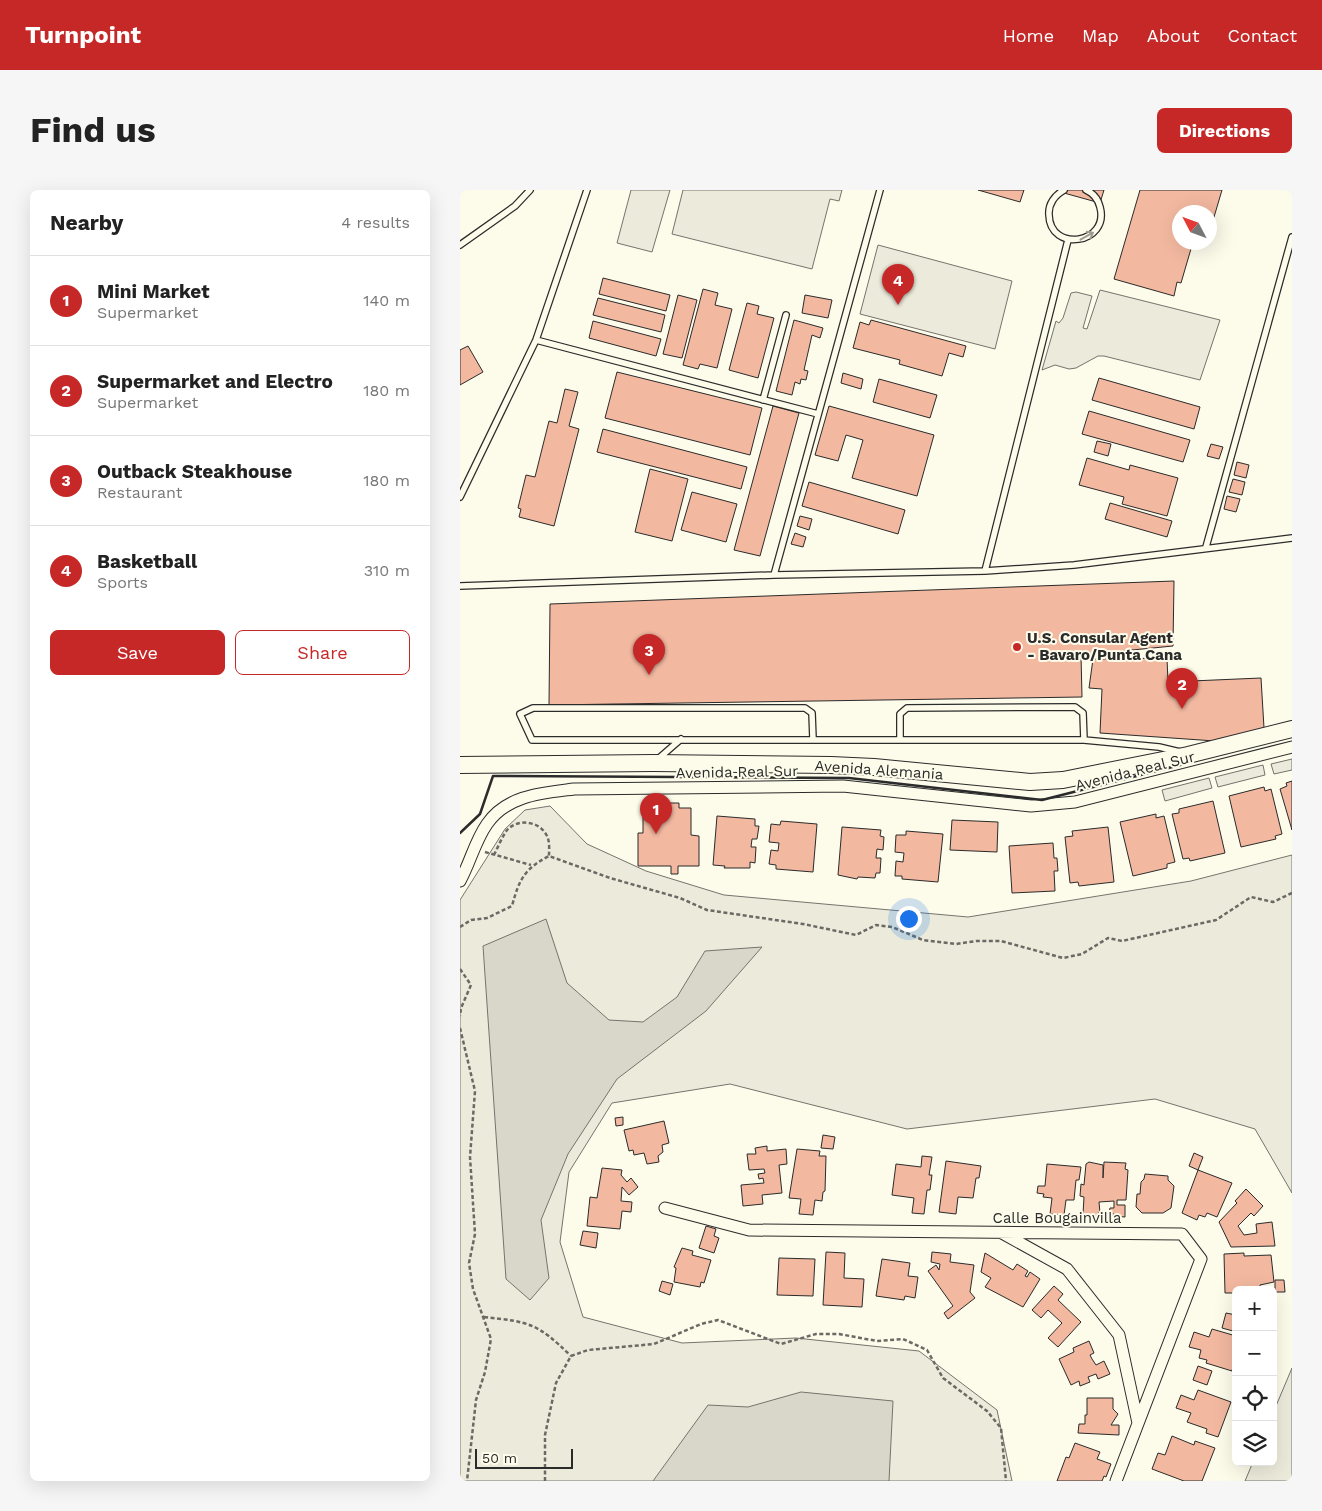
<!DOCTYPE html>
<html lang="en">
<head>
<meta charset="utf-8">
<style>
	body { margin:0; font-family:"Work Sans",sans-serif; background:#f6f6f6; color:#222 }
	.controls { position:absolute; right:15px; bottom:15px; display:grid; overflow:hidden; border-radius:8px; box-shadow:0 5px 20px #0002 }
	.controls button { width:45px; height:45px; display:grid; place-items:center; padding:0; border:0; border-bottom:1px solid #e0e0e0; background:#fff; color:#222; font:25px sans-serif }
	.compass { position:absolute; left:712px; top:15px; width:45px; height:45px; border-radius:50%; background:#fff; box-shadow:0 5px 20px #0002; rotate:311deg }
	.scale { position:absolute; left:15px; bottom:12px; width:98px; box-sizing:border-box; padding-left:5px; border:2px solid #2b2b2b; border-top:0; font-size:14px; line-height:18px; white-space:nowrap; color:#2b2b2b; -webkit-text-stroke:4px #fdfbea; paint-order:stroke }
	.you { position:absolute; left:448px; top:728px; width:18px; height:18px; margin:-12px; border:4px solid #fff; border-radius:50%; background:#1a73e8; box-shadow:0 0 0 8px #1a73e833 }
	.badge { display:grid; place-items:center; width:32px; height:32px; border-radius:50%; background:#c62828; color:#fff; font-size:16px; font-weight:700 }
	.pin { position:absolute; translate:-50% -41px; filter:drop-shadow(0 1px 2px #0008) }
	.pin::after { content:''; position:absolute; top:26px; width:18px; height:15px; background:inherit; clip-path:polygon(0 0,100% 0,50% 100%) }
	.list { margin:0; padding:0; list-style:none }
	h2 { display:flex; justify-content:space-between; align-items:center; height:65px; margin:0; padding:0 20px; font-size:21px }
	h2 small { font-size:16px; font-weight:400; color:#767676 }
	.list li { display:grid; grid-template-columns:32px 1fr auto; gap:15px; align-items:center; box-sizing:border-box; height:90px; padding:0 20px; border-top:1px solid #e0e0e0 }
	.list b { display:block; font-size:19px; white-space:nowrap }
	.list p { margin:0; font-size:16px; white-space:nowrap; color:#767676 }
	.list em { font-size:16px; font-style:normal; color:#767676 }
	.actions { display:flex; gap:10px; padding:15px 20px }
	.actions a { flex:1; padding:11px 0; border:1px solid #c62828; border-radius:8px; text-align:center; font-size:18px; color:#c62828 }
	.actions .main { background:#c62828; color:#fff }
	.icon { flex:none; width:28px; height:28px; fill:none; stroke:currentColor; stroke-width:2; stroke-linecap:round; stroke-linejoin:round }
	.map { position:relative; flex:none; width:832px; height:1291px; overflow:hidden; border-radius:8px }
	header { display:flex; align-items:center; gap:30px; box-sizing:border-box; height:70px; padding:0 25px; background:#c62828; color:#fff }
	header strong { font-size:24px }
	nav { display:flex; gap:28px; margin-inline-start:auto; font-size:18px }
	.intro { display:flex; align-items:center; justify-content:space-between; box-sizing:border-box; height:120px; padding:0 30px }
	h1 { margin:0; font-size:35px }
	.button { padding:12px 22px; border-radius:8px; background:#c62828; color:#fff; font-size:18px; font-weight:700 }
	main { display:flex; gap:30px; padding:0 30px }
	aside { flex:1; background:#fff; border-radius:8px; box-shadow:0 5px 20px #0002 }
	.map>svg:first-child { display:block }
	.green { fill:#ecebdb; stroke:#74746e }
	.parking { fill:#eceadb; stroke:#74746e }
	.water { fill:#d8d7c9; stroke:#74746e }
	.building { fill:#f2b8a0; stroke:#2b2b2b }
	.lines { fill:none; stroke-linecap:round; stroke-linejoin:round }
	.lane-casing { stroke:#2b2b2b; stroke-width:8 }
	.street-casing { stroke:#2b2b2b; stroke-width:13 }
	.secondary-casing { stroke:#2b2b2b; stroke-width:18 }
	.path { stroke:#6a6964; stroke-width:2.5; stroke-dasharray:4 2.5; stroke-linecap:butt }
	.lane { stroke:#fdfbea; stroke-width:5.5 }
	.street { stroke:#fdfbea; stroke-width:11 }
	.secondary { stroke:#fdfbea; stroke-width:16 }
	.wall { stroke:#2b2b2b; stroke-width:2.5 }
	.oneway { stroke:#9e9d94 }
	.poi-dot { fill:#c62828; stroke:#fdfbea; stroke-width:2 }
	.labels { text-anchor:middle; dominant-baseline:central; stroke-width:4; stroke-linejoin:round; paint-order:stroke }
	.poi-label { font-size:15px; font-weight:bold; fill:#2b2b2b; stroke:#fdfbea; text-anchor:start }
	.street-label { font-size:15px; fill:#2b2b2b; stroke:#fdfbea }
</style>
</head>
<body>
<header>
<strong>Turnpoint</strong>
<nav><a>Home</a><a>Map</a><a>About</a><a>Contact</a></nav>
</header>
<div class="intro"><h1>Find us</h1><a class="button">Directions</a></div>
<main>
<aside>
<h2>Nearby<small>4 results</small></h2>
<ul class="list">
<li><span class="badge">1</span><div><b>Mini Market</b><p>Supermarket</p></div><em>140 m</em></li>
<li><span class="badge">2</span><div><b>Supermarket and Electro</b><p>Supermarket</p></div><em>180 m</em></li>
<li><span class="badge">3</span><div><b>Outback Steakhouse</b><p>Restaurant</p></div><em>180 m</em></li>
<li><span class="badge">4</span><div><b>Basketball</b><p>Sports</p></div><em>310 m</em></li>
</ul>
<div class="actions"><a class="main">Save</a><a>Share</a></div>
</aside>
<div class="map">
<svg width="832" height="1291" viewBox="0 0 832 1291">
	<rect width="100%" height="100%" fill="#fdfbea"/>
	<path class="green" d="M 90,616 L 127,654 L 186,681 L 264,705 L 508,727 L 731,691 L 832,665 L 832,1003 L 795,939 L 695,909 L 447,939 L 270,894 L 152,913 L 109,982 L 100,1052 L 123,1127 L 222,1153 L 336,1148 L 459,1161 L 537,1220 L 552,1291 L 0,1291 L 0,710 L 45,639 L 65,620 Z
		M 832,1178 L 832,1291 L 785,1291 L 793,1272 L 813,1272 L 813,1223 Z"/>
	<path class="parking" d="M 171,0 L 210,0 L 192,62 L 157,53 Z
		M 223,0 L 382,0 L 379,11 L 370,9 L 352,79 L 212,44 Z
		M 418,55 L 552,91 L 535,159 L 400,124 Z
		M 640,100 L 760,130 L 740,190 L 644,166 L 638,166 L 616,178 L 609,179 L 595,175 L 582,180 L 596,131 L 599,133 L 603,128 L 611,103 L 616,102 L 632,106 L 623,138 L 627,139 Z
		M 832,569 L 832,580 L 814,584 L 811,574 Z
		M 803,575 L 805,585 L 758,597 L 755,587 Z
		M 749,588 L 752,598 L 705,611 L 702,600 Z"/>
	<path class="water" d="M 86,729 L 107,793 L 149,830 L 183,832 L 217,807 L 245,761 L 302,757 L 246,821 L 157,889 L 108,964 L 81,1030 L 89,1088 L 70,1110 L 46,1089 L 23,756 Z
		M 341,1202 L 433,1211 L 429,1291 L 193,1291 L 248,1215 L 288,1217 Z"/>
	<path class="building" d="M 518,0 L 564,0 L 560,12 Z
		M 604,0 L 644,0 L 640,13 L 604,3 Z
		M 680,0 L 762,0 L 749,44 L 749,22 L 719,22 L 719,52 L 733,52 L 721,93 L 717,92 L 714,106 L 654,89 Z
		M 143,88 L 210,105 L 206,121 L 139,104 Z
		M 243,99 L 258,103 L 255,115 L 272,119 L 257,178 L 240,174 L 238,179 L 223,175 Z
		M 218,105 L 237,110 L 222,168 L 203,164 Z
		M 345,105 L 372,110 L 368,128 L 342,123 Z
		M 138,108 L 205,125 L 201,142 L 133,125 Z
		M 287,113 L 299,116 L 297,124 L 314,128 L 298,188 L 269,180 Z
		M 334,130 L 363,138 L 360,148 L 352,145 L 344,180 L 348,181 L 346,190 L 341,189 L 340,194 L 335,192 L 332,205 L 316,201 Z
		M 411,130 L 506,156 L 503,167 L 489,163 L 482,186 L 439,174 L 440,170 L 393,158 L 400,132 L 409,135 Z
		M 133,131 L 201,149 L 196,166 L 129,148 Z
		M 8,156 L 23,182 L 0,195 L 0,160 Z
		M 157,182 L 302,218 L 290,265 L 145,228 Z
		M 383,183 L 403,189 L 401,199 L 381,193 Z
		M 639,188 L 740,217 L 734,239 L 632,210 Z
		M 419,189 L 477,205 L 470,228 L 413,212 Z
		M 105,199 L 118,202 L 109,236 L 119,239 L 94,336 L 59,327 L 61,319 L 58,318 L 66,285 L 75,287 L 89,231 L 97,233 Z
		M 313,216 L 339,223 L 300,366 L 274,360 Z
		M 369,216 L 474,245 L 457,306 L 392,288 L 403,250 L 386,245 L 378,271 L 355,265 Z
		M 629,221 L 730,250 L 723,272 L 622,244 Z
		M 143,239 L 287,277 L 281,299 L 137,262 Z
		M 637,251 L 651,254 L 648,266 L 634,262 Z
		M 751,254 L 763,257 L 759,269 L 747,266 Z
		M 627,268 L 669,280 L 670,275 L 718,288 L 707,326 L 662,314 L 664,307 L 619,295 Z
		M 777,272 L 789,275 L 786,288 L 774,285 Z
		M 190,279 L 228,289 L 212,351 L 175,342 Z
		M 773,289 L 785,292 L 782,305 L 769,302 Z
		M 349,292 L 445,320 L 438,344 L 342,316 Z
		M 232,302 L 277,314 L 266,352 L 221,340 Z
		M 767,306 L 780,309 L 776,322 L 764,319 Z
		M 650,313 L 712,331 L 707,347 L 645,329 Z
		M 340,326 L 352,329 L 349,340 L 337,336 Z
		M 335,343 L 346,347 L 343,357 L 331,354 Z
		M 714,391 L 713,456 L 621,465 L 622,507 L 89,515 L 90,414 Z
		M 707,468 L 708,492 L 801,488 L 804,538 L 755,551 L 640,543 L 642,499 L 629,498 L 633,469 Z
		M 832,591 L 832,640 L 820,599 L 827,596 L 826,593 Z
		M 804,597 L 805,601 L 811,599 L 822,644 L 815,646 L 816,649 L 781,657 L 769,606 Z
		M 753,611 L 765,663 L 730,671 L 729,668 L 723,669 L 712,624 L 719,623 L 719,619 Z
		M 201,613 L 219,613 L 219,618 L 231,618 L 231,645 L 239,646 L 239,676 L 218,676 L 218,684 L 211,684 L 211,676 L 178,676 L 178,643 L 183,643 L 183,616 L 201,616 Z
		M 696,624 L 696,628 L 704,626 L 715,672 L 707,674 L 707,678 L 673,686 L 660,632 Z
		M 257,626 L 295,629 L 295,636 L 299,636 L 297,649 L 292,649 L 291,657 L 296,657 L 295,673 L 290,672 L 290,678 L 264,678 L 265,676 L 253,675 Z
		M 492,630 L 538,632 L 537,662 L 490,660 Z
		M 321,631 L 357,634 L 353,682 L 316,679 L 316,675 L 309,674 L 311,660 L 318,661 L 319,653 L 309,652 L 311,634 L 320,635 Z
		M 382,637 L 421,640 L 420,646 L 424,647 L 423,660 L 417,659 L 416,668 L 421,668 L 420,683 L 416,683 L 415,688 L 398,687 L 397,689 L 378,685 Z
		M 648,637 L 654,692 L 619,696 L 618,692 L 610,693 L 605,647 L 613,646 L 612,641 Z
		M 446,641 L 483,644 L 478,692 L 442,689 L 442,686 L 435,686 L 436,671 L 443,672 L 444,663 L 435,662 L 436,645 L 446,645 Z
		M 593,653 L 594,668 L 597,668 L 598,681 L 594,681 L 595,701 L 552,703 L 549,656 Z
		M 163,927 L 163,935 L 156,936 L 155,928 Z
		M 204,931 L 209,953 L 202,955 L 203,962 L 198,966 L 199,972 L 187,974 L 184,963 L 174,965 L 173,960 L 169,961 L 164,940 Z
		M 363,945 L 375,947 L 373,959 L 361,958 Z
		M 307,956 L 307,961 L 326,959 L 327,974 L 319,975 L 322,1003 L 302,1005 L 303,1014 L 283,1016 L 281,995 L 304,993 L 303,988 L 299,989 L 298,984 L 305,983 L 304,979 L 289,980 L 287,964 L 296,964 L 295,958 Z
		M 337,959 L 360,961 L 359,966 L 366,966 L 365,1001 L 363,1002 L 362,1011 L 355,1010 L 353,1025 L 339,1024 L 341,1009 L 329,1008 Z
		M 734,963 L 743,967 L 738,980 L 729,976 Z
		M 462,966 L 472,967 L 469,985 L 472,985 L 470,1000 L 467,1000 L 464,1024 L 452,1023 L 454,1008 L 432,1005 L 436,974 L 461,977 Z
		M 486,971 L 521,976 L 519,988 L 516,988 L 513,1008 L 498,1007 L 496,1024 L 479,1022 Z
		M 629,972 L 643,975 L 643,988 L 644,972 L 666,973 L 665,979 L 668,980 L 666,1010 L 657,1010 L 657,1015 L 665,1015 L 665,1027 L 653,1026 L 653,1023 L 649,1023 L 650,1018 L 654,1018 L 654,1011 L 639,1012 L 640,1023 L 638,1023 L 637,1026 L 623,1024 L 624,1007 L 620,1006 L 621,994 L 624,995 L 626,974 Z
		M 587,974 L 621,977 L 619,990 L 616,990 L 614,1010 L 606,1010 L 604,1025 L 590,1024 L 592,1008 L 583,1007 L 584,1004 L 577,1003 L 578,996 L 585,996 Z
		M 142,978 L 162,980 L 161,985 L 167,992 L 171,988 L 178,997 L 169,1005 L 162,997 L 161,1011 L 172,1012 L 171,1022 L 162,1021 L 160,1039 L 127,1036 L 130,1007 L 137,1008 Z
		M 738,980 L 772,993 L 757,1027 L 747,1023 L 745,1027 L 739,1025 L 737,1030 L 722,1023 Z
		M 685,984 L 708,986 L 708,990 L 714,996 L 711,1018 L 703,1023 L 682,1023 L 676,1017 L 677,1004 L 680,1004 L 681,992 L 684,989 Z
		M 786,999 L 803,1016 L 794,1026 L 791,1023 L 778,1036 L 784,1045 L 797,1043 L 796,1034 L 812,1032 L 815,1056 L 771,1057 L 759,1032 L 777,1013 L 775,1011 Z
		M 246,1036 L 256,1039 L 254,1046 L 259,1048 L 254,1063 L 239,1058 Z
		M 123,1041 L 138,1043 L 136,1058 L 120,1055 Z
		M 222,1058 L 233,1061 L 232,1065 L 251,1070 L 244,1093 L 241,1092 L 240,1097 L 214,1092 L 216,1078 L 214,1077 Z
		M 366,1062 L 385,1063 L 384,1088 L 404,1089 L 402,1117 L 363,1115 Z
		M 472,1062 L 491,1064 L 490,1072 L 514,1075 L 510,1102 L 515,1108 L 488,1129 L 484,1123 L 493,1116 L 468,1081 L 476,1075 L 479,1080 L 480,1074 L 471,1072 Z
		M 525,1063 L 553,1080 L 557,1074 L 568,1081 L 565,1086 L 567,1087 L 570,1082 L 580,1089 L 563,1117 L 525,1097 L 531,1088 L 521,1082 Z
		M 784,1063 L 784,1066 L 811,1065 L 814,1092 L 800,1095 L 800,1100 L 776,1100 L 776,1103 L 765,1103 L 764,1064 Z
		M 319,1068 L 355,1069 L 353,1106 L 317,1105 Z
		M 422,1069 L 450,1073 L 448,1086 L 458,1087 L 455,1108 L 445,1106 L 444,1110 L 416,1106 Z
		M 815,1090 L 824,1090 L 825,1102 L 815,1102 Z
		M 202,1091 L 213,1094 L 210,1105 L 199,1101 Z
		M 594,1096 L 603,1104 L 598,1110 L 621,1132 L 598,1157 L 588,1148 L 602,1133 L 588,1120 L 581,1128 L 572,1120 Z
		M 766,1123 L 776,1125 L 773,1141 L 762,1138 Z
		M 752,1139 L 776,1146 L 776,1177 L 773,1176 L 772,1181 L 746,1173 L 747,1170 L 739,1168 L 741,1160 L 729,1157 L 734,1142 L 749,1147 Z
		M 629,1151 L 634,1163 L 630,1165 L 632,1169 L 636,1175 L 644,1171 L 650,1184 L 638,1189 L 636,1184 L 628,1187 L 630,1192 L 620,1196 L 619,1191 L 611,1195 L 599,1169 L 614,1162 L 613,1158 Z
		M 738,1176 L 752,1181 L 747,1195 L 733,1190 Z
		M 738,1200 L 771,1212 L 758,1247 L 746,1243 L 747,1239 L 727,1232 L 731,1223 L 716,1218 L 721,1205 L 734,1210 Z
		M 627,1208 L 653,1208 L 653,1219 L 658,1224 L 651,1235 L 659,1235 L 659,1245 L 618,1243 L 619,1234 L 625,1234 L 625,1225 L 627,1225 Z
		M 712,1246 L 734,1255 L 735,1251 L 755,1258 L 742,1291 L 724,1291 L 692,1279 L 698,1263 L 705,1265 Z
		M 615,1253 L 640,1262 L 637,1269 L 651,1274 L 646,1287 L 644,1286 L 642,1291 L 597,1291 L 606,1267 L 609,1268 Z"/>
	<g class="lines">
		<defs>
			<path id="lane" d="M 604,0 C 595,5 588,14 589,25 C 590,63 650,54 640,17 C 638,9 633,3 626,0
				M 0,55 L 55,16 L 70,0
				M 76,150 L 358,224
				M 303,210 L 326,125
				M 0,307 L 76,150 L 127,0
				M 746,357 L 832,47
				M 525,381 L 608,50
				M 314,385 L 420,0
				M 0,396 L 314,385 L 525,381 L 614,375 L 832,348
				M 440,548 L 440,524 L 447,518 L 615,517 L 623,523 L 624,550
				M 353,549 L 352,523 L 345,518 L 73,518 L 60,524 L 72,550 L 624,550 L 699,557 L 720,562
				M 198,569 L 221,549"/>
			<path id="street" d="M 0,691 C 10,673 15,651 27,634 C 47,605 82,603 114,599 L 383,596 L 571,616 L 615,612 L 832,557
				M 205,1018 L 289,1040 L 722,1044 L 741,1069 L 656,1291
				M 542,1043 L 607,1079 L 659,1145 L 678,1233"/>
			<path id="secondary" d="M 0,575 L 193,573 L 371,575 L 414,577 L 570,592 L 603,590 L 728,565 L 832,539"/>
		</defs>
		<use href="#lane" class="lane-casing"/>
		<use href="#street" class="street-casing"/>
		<use href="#secondary" class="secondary-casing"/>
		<path class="path" d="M 25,662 L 71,675
			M 34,665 C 38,657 42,647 47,640 C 58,628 80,631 87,646 C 90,652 89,660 89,666
			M 0,737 L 11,730 L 27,728 L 52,716 C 59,690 64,679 89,666 L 150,688 L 220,708 L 247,720 L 343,734 L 396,745 L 416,735 L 432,737 L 463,750 L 496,754 L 516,751 L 541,751 L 603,768 L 622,764 L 648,748 L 662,751 L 756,730 L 791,707 L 813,712 L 832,703
			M 0,779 L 11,795 L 1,818 L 0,826
			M 0,838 L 15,901 L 10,967 L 15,1044 L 9,1073 L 13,1099 L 31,1149 L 25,1182 L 16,1210 L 7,1291
			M 24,1127 C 70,1132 77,1133 111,1166
			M 85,1291 L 85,1245 L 96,1193 L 111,1166 L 128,1160 L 194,1154 L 241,1134 L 258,1130 L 321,1154 L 356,1144 L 379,1144 L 417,1151 L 443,1149 L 467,1160 L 483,1188 L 527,1221 L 541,1238 L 546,1291"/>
		<use href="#lane" class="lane"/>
		<use href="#street" class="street"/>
		<use href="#secondary" class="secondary"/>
		<path class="wall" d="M 0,643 L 20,624 L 33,586 L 389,588 L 582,610 L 720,575"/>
	</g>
	<defs><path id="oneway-shaft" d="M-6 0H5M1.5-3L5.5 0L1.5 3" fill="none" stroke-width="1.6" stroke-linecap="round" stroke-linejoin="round" transform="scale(1.25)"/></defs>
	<use class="oneway" href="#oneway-shaft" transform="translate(627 46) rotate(-29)"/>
	<circle class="poi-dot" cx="557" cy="457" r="5"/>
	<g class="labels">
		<g class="poi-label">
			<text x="567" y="448">U.S. Consular Agent<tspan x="567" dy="17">- Bavaro/Punta Cana</tspan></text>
		</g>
		<g class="street-label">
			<text transform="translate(419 580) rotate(4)">Avenida Alemania</text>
			<text transform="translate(675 581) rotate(-14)">Avenida Real Sur</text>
			<text transform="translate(277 582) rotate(-1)">Avenida Real Sur</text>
			<text x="597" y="1028">Calle Bougainvilla</text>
		</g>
	</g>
</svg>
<div class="controls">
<button>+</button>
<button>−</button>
<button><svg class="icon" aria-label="locate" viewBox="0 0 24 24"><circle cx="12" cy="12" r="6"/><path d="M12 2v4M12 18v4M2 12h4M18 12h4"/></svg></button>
<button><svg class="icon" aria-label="layers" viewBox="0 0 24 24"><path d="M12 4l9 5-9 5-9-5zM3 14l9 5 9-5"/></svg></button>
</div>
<svg class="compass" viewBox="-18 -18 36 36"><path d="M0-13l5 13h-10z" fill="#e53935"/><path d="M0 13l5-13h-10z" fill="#767676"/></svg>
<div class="scale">50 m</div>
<div class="you"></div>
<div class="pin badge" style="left:196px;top:644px">1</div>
<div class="pin badge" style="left:722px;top:519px">2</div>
<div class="pin badge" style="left:189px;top:485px">3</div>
<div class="pin badge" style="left:438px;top:115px">4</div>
</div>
</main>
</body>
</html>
